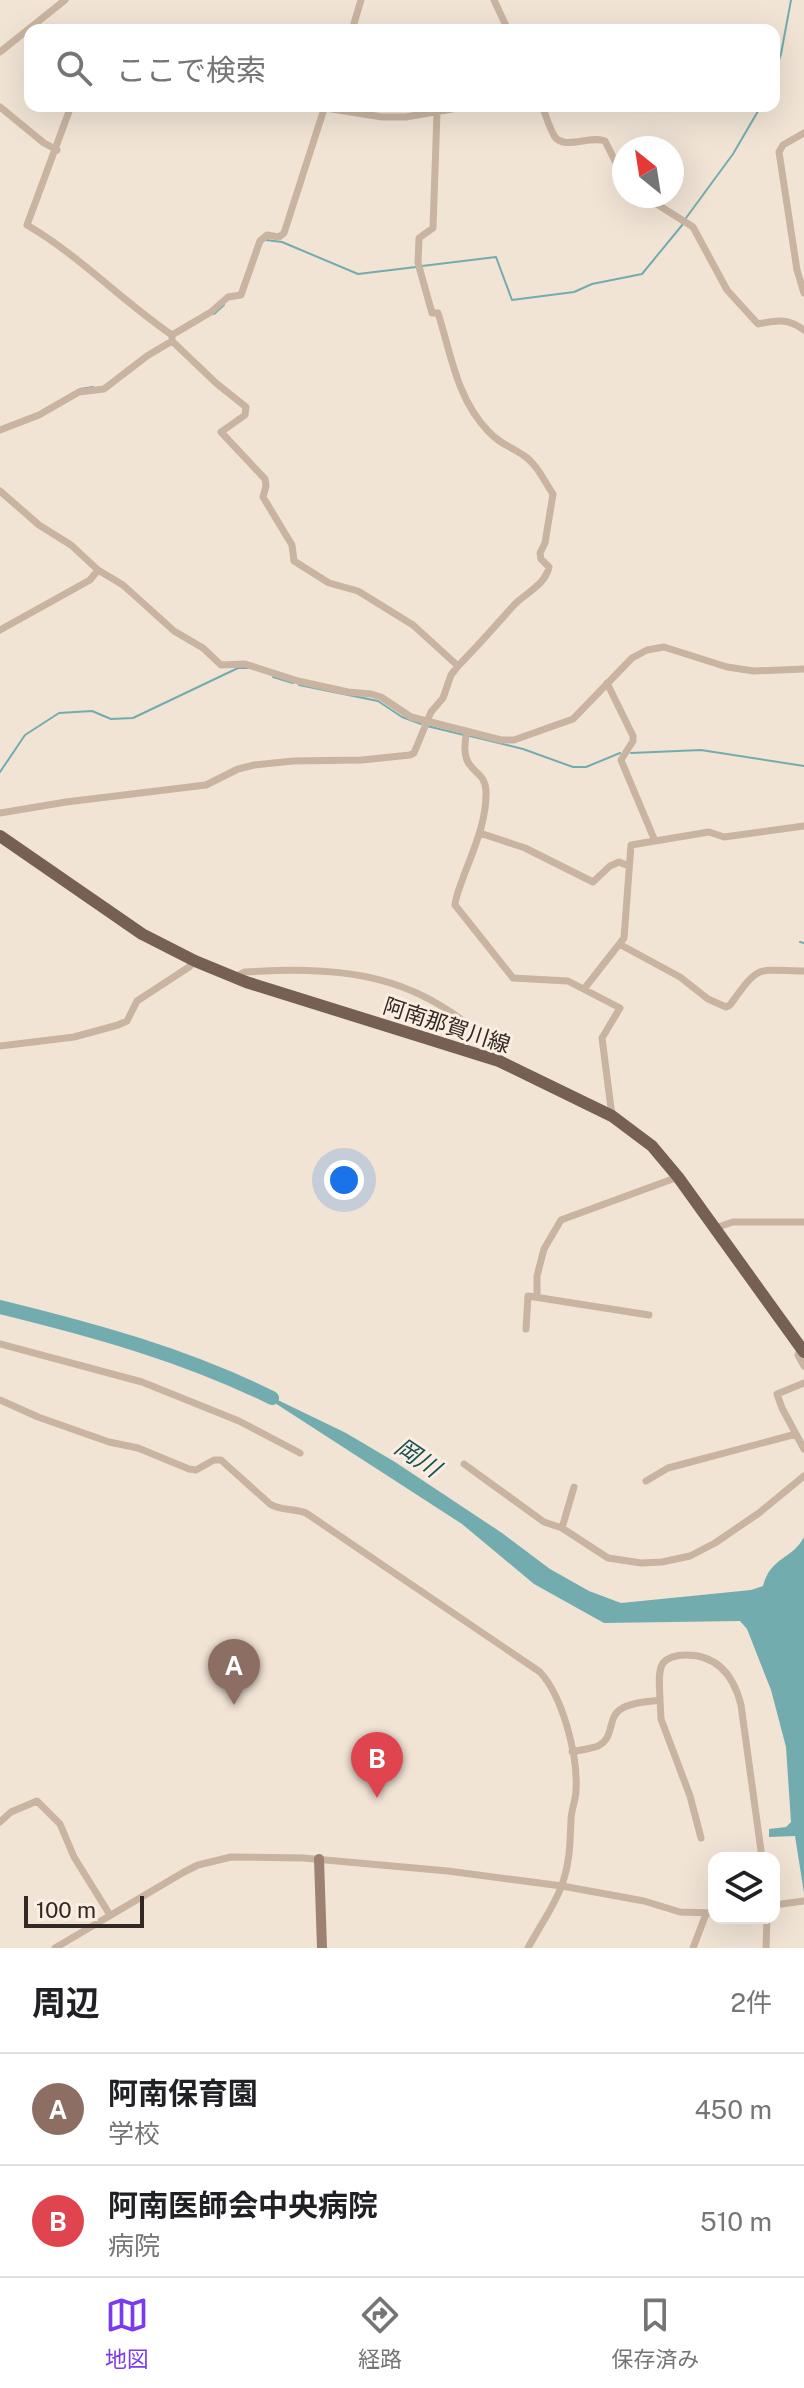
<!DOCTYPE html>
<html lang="ja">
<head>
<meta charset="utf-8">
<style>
	body { margin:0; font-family:"Public Sans","Noto Sans JP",sans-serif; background:#f6f6f6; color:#202124 }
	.controls { position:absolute; right:24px; bottom:24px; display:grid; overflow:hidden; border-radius:16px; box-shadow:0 8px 32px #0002 }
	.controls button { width:72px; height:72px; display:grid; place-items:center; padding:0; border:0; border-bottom:2px solid #e0e0e0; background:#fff; color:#202124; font:40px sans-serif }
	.compass { position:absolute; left:612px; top:136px; width:72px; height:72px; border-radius:50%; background:#fff; box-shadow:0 8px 32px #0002; rotate:330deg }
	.scale { position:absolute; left:24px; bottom:20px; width:120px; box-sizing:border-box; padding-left:8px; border:4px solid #332924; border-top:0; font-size:22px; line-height:28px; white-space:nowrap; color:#332924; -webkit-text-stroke:6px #f9eee1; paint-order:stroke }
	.you { position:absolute; left:344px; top:1180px; width:28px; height:28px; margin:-20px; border:6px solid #fff; border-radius:50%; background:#1a73e8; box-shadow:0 0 0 12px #1a73e833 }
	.badge { display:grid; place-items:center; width:52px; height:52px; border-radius:50%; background:#7c3aed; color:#fff; font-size:26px; font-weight:700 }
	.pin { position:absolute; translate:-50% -66px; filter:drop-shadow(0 2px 4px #0008) }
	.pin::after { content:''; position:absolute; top:42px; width:28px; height:24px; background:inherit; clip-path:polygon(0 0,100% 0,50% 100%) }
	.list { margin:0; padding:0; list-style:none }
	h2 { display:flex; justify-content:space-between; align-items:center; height:104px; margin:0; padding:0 32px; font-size:34px }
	h2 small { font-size:26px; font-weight:400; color:#757577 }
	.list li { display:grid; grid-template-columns:52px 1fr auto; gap:24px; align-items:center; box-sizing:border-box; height:112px; padding:0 32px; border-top:2px solid #e0e0e0 }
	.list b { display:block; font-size:30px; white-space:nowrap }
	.list p { margin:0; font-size:26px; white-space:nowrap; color:#757577 }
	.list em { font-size:26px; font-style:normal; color:#757577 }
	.icon { flex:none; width:44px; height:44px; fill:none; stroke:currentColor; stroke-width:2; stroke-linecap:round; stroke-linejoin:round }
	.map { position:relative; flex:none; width:804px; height:1948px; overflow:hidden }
	.search { position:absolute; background:#fff; box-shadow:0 8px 32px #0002; left:24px; right:24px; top:24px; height:88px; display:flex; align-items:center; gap:20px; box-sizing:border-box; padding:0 28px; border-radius:16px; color:#757577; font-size:30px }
	.sheet { height:328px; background:#fff }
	nav { display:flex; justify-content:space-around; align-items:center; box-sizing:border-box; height:112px; border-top:2px solid #e0e0e0; background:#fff; font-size:22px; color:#757577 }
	nav a { display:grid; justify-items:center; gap:4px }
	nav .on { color:#7c3aed }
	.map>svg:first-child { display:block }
	.water { fill:#73acaf }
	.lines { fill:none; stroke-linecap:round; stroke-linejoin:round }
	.stream { stroke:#73acaf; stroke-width:2 }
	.river { stroke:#73acaf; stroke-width:14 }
	.street { stroke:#c9b4a1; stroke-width:7 }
	.secondary { stroke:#9d8273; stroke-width:10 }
	.primary { stroke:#766054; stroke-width:12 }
	.labels { text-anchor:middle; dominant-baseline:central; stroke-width:6; stroke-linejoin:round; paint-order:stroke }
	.street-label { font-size:22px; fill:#332924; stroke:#f9eee1 }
	.water-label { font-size:24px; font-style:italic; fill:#195156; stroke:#f9eee1 }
</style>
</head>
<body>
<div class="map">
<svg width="804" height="1948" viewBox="0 0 804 1948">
	<rect width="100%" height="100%" fill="#f1e4d5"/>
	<path class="water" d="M 247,1385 L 346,1433 L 395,1462 L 502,1533 L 550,1569 L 589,1591 L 621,1603 L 751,1590 L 763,1586 C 771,1556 792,1560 804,1537 L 804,1893 L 795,1836 L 769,1837 L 769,1829 L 786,1827 L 791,1822 L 786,1747 L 771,1690 L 747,1629 L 740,1621 L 604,1623 L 534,1584 L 462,1524 Z"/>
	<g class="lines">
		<path class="stream" d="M 774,75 L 781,54 L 791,0
			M 686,218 L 733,154 L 761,106
			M 266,240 L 282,242 L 358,274 L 416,267
			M 422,266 L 496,257 L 512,300 L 574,292 L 592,284 L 642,274 L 683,224
			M 214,314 L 224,305
			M 80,389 L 93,387
			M 273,677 L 293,683
			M 299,685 L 378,701 L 402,717 L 421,724
			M 427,726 L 464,735
			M 470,736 L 523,749 L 573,767 L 586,767 L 620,753
			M 631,753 L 701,750 L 804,766
			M 0,772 L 25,735 L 59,713 L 92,711 L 111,719 L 133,718 L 238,668 L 248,668
			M 800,942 L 804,943"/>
		<path class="river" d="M 0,1307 C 94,1330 185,1355 272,1398"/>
		<path class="street" d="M 494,0 L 508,30
			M 352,30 L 361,0
			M 0,52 L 65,0
			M 71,106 L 27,225 C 80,256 122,301 172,335 L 172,341
			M 313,106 L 382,117 L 406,117 L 469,106 L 506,106
			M 542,106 C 546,115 549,128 555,137 C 565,150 591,135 605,141 L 624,179
			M 0,107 L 44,143 L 57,150
			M 804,133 L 783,145 L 779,152 L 797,270 L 804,293
			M 644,196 L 693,227 L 727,290 L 758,324 C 777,320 788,318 804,330
			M 172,335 L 211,312 L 228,297 L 241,295 L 260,241 L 267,235 L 279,237 L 284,233 L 325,106
			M 0,430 L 39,415 L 79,392 L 104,389 L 147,356 L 172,341 L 216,383 L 246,407 L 245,415 L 221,432 L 265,479 L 266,486 L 263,497 L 292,545 L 294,561 L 329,583 L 358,591 L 413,625 L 458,666
			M 0,491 L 39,525 L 71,545 L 98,570 L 123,585 L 174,631 L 203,648 L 221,665 L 245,664 L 298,681 L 348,692 L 371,694 L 381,697 L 411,717 L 501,740 L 514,740 L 573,719 L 632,658 L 647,650 L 664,647 L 727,667 L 754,671 L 804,669
			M 0,630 L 90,580 L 98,570
			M 607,683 L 633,736 L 633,741 L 621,760 L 655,841
			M 467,731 C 457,776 485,765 486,791 C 487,820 474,849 464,875 C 461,885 456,894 455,905 L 513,978 L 568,981 L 620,1008 L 602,1038 L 612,1116
			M 0,813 L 66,802 L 206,785 L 238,769 L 254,765 L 293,761 L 362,760 L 410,755 L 414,753 L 431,712 L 443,698 L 451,675 L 458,666 C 478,646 496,625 515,604 C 527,592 545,585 549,567 L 541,559 L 540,553 L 545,543 L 553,494 C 544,481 537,464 523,455 C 509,445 502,446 488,431 C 457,399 451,354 438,313 L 432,313 L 418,263 L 419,238 L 433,228 L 437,113
			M 480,833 L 525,848 L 593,882 L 610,866 L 619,862 L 629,866
			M 621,945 L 680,977 L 708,999 L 726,1007 L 730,1005 C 760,964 754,970 804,971
			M 235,977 L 245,972 C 330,967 403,970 472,1028 C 482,1037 497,1047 499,1061
			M 584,989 L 624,938 L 631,845 L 709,832 L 724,837 L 804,826
			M 0,1046 L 74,1037 L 118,1025 L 127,1021 L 137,1001 L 189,967 L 195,961
			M 715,1228 L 733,1222 L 804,1222
			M 537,1297 L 537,1276 L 544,1249 L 561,1220 L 678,1177
			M 526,1329 L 528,1296 L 649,1315
			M 0,1344 L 142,1382 L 239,1421 L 300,1453
			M 801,1348 L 798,1355 L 804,1366
			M 804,1383 L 777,1394 L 782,1408 L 804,1449
			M 0,1400 L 38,1417 L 109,1442 L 138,1448 L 189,1469 L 196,1470 L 214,1460 L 221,1460 L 270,1504 C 281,1511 293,1508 306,1513 L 540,1672 C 563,1697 578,1756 576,1790 C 576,1800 571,1810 571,1820 C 570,1842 570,1861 563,1882 C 556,1904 539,1927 528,1948
			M 464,1464 L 544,1522 L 562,1528 L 608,1558 L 641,1563 L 662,1562 L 690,1556 L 715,1543 L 759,1513 L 804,1476
			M 646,1481 L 668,1468 L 796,1434
			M 562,1528 L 574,1487
			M 660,1700 L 661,1719 L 690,1796 L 701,1838
			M 572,1752 C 580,1750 590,1749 598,1746 C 615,1738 607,1717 621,1709 C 631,1702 649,1702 660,1700 C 660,1690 657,1672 663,1663 C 669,1656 679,1655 686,1655 C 718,1655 734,1677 741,1705 L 762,1858
			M 0,1822 L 11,1812 L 37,1801 L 60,1824 L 74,1857 L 110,1915
			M 774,1905 L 804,1901
			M 55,1948 L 184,1872 L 198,1865 L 231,1857 L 303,1858 L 448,1871 L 562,1886 L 644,1901 L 680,1912 L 714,1913
			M 693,1948 L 706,1914
			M 766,1948 L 767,1918"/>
		<path class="secondary" d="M 319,1859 L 322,1948"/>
		<path class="primary" d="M 0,836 L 142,934 L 195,961 L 246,982 L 499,1061 L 612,1116 L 652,1146 L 678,1177 L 804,1352"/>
	</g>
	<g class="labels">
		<g class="street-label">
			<text transform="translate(447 1025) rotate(18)">阿南那賀川線</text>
		</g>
		<g class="water-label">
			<text transform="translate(418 1457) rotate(34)">岡川</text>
		</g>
	</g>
</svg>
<div class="controls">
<button><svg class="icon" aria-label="layers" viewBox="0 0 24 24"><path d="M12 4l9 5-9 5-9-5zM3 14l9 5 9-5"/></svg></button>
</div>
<svg class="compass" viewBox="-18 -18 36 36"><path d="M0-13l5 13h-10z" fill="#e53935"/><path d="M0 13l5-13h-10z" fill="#757577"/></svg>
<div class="scale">100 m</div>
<div class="you"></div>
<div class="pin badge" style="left:234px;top:1705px;background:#8d6e63">A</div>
<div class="pin badge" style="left:377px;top:1798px;background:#e0444e">B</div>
<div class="search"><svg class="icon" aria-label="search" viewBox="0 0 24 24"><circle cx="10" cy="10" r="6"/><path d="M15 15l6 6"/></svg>ここで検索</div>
</div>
<section class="sheet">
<h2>周辺<small>2件</small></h2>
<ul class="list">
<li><span class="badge" style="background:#8d6e63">A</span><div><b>阿南保育園</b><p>学校</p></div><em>450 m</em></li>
<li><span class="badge" style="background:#e0444e">B</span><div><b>阿南医師会中央病院</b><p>病院</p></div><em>510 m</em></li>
</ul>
</section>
<nav>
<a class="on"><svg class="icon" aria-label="map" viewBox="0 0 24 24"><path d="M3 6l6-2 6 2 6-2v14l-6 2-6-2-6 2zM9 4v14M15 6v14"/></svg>地図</a>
<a><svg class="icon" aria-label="directions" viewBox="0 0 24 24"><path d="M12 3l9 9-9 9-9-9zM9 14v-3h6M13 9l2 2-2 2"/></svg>経路</a>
<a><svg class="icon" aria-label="saved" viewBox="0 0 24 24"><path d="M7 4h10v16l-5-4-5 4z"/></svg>保存済み</a>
</nav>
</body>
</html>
